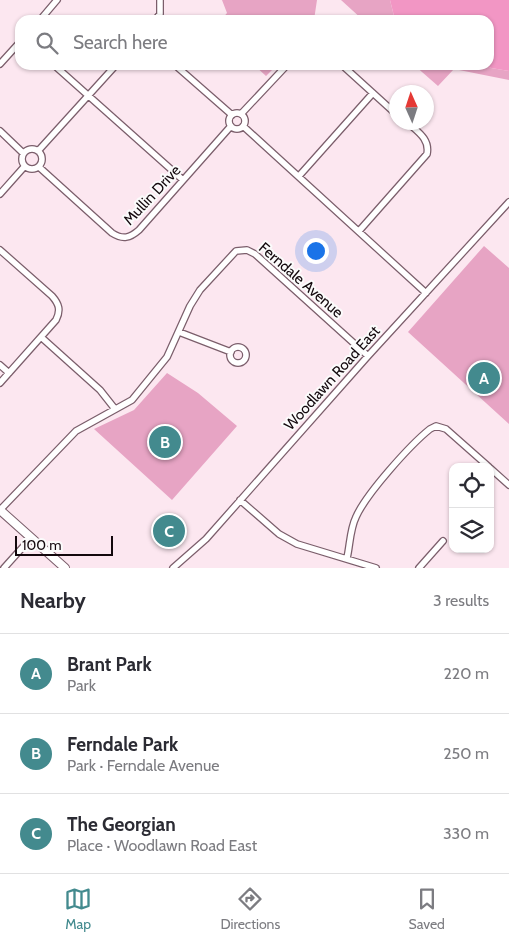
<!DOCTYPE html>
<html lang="en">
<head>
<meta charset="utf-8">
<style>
	body { margin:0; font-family:Cabin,sans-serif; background:#f7f7f7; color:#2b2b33 }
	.controls { position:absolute; right:15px; bottom:15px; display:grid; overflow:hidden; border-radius:10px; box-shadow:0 1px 4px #0004 }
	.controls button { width:45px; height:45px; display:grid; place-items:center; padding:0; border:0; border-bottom:1px solid #e1e1e2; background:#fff; color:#2b2b33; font:25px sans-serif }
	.compass { position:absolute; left:389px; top:85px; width:45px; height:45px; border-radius:50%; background:#fff; box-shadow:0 1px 4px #0004; rotate:357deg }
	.scale { position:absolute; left:15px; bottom:12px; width:98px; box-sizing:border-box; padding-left:5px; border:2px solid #13080d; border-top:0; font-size:14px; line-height:18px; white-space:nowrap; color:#13080d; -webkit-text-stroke:4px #fbfbfb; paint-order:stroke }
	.you { position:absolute; left:315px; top:250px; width:18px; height:18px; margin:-12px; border:4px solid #fff; border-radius:50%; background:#1a73e8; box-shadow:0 0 0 8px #1a73e833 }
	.badge { display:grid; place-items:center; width:32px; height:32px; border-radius:50%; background:#438a8e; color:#fff; font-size:16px; font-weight:700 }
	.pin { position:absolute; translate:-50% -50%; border:2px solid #fff; box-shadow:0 1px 5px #0006 }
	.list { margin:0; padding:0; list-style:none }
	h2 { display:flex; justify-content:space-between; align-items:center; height:65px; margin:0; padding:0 20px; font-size:21px }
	h2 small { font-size:16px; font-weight:400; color:#7c7c81 }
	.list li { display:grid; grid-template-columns:32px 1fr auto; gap:15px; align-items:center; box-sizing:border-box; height:80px; padding:0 20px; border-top:1px solid #e1e1e2 }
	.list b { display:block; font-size:19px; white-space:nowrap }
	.list p { margin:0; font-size:16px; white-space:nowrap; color:#7c7c81 }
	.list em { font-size:16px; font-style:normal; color:#7c7c81 }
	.icon { flex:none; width:28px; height:28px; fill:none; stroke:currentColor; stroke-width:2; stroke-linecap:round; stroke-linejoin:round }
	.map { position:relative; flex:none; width:509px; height:568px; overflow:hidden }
	.search { position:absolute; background:#fff; box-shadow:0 1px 4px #0004; left:15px; right:15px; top:15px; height:55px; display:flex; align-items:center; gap:12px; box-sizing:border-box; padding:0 18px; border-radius:15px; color:#7c7c81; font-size:19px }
	.sheet { height:305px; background:#fff }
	nav { display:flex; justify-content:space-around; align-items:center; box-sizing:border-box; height:70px; border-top:1px solid #e1e1e2; background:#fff; font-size:14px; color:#7c7c81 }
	nav a { display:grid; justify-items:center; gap:2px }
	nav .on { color:#438a8e }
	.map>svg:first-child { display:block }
	.green { fill:#e7a4c4 }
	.forest { fill:#f296c4 }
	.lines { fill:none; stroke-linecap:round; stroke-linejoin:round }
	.street-casing { stroke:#7b5e6b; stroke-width:8 }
	.secondary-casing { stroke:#7b5e6b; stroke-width:10 }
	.street { stroke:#fff; stroke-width:5.5 }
	.secondary { stroke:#fff; stroke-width:8 }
	.labels { text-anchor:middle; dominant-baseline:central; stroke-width:4; stroke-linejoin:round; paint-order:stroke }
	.street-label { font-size:15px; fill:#13080d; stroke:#fbfbfb }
</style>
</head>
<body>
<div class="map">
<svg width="509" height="568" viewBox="0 0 509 568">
	<rect width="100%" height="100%" fill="#fce7f0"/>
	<path class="green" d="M 222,0 L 317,0 L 314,20 L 221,20 L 227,13 Z
		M 341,0 L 390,0 L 395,20 L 363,20 Z
		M 254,65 L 277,65 L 266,76 Z
		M 414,65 L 486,65 L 491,68 L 509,71 L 509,80 L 454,69 L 438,86 Z
		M 484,246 L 509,268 L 509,424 L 408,332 Z
		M 167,373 L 198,393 L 237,426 L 172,500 L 94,429 L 134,410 Z"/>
	<path class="forest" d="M 390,0 L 509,0 L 509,71 L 491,68 L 486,65 L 489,65 L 489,20 L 395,20 Z"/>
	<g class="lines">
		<defs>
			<path id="street" d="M 40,20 L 57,0
				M 155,20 L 160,14 L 160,0
				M 0,64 L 20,42
				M 54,65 L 183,180
				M 175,65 L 232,115
				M 342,65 L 396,114
				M229 121a8 8 0 1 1 16 0a8 8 0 1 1-16 0Z
				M 241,114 L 287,65
				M 243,126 L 426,293
				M 0,131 L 23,153
				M22 159a10 10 0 1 1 20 0a10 10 0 1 1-20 0Z
				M 38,151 L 116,65
				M 39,167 L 112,233 C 123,240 130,238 139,230 L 231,126
				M 299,176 L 373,93
				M 0,194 L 24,167
				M 359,231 L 427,154 C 430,139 418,132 407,122
				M 0,250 L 52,296 C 59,304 61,310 56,320 L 0,383
				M 179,332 L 231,352
				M 41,337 L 100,390 L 115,409
				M230 355a8 8 0 1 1 16 0a8 8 0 1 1-16 0Z
				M 0,365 L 9,373
				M 490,468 L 509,485
				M 240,500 L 279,534 L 297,544 L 376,568
				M 0,510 L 76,431 L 132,400 L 167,357 L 190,306 L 200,290 L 236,251 L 247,250 L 255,254 L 368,356
				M 347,558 C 350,545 350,529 356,517 C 366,494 410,445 430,429 L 436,426 L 446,429 L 489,467
				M 4,568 L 31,538
				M 173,568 L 206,539 L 368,356 L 509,202
				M 419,568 L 443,541"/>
			<path id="secondary" d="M 0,510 L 65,568"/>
		</defs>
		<use href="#street" class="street-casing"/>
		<use href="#secondary" class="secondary-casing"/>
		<use href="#street" class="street"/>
		<use href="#secondary" class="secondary"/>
	</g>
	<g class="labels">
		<g class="street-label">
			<text transform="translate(152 195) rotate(-47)">Mullin Drive</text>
			<text transform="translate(301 280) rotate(41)">Ferndale Avenue</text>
			<text transform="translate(332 378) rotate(-48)">Woodlawn Road East</text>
		</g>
	</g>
</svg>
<div class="controls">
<button><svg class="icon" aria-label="locate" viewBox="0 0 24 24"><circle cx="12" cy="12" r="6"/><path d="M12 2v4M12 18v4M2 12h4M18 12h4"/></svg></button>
<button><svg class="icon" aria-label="layers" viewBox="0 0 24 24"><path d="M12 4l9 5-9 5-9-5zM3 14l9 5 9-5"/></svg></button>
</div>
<svg class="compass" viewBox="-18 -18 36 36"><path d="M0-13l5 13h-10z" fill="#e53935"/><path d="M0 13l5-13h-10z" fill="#7c7c81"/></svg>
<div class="scale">100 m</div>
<div class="you"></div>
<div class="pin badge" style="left:484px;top:378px">A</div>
<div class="pin badge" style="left:165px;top:442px">B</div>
<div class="pin badge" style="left:169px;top:531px">C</div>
<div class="search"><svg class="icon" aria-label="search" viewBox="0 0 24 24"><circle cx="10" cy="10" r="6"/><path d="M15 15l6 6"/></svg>Search here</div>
</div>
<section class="sheet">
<h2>Nearby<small>3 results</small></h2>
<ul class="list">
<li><span class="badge">A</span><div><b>Brant Park</b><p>Park</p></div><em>220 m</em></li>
<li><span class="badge">B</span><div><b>Ferndale Park</b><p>Park · Ferndale Avenue</p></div><em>250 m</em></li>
<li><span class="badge">C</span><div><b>The Georgian</b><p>Place · Woodlawn Road East</p></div><em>330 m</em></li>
</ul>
</section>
<nav>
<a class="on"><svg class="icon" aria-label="map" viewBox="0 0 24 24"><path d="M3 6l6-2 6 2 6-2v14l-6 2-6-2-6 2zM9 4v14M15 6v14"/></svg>Map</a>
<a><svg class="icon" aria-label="directions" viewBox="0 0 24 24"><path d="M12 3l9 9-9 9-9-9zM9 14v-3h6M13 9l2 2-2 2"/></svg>Directions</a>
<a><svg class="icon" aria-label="saved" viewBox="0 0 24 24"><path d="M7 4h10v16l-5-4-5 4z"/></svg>Saved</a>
</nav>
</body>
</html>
